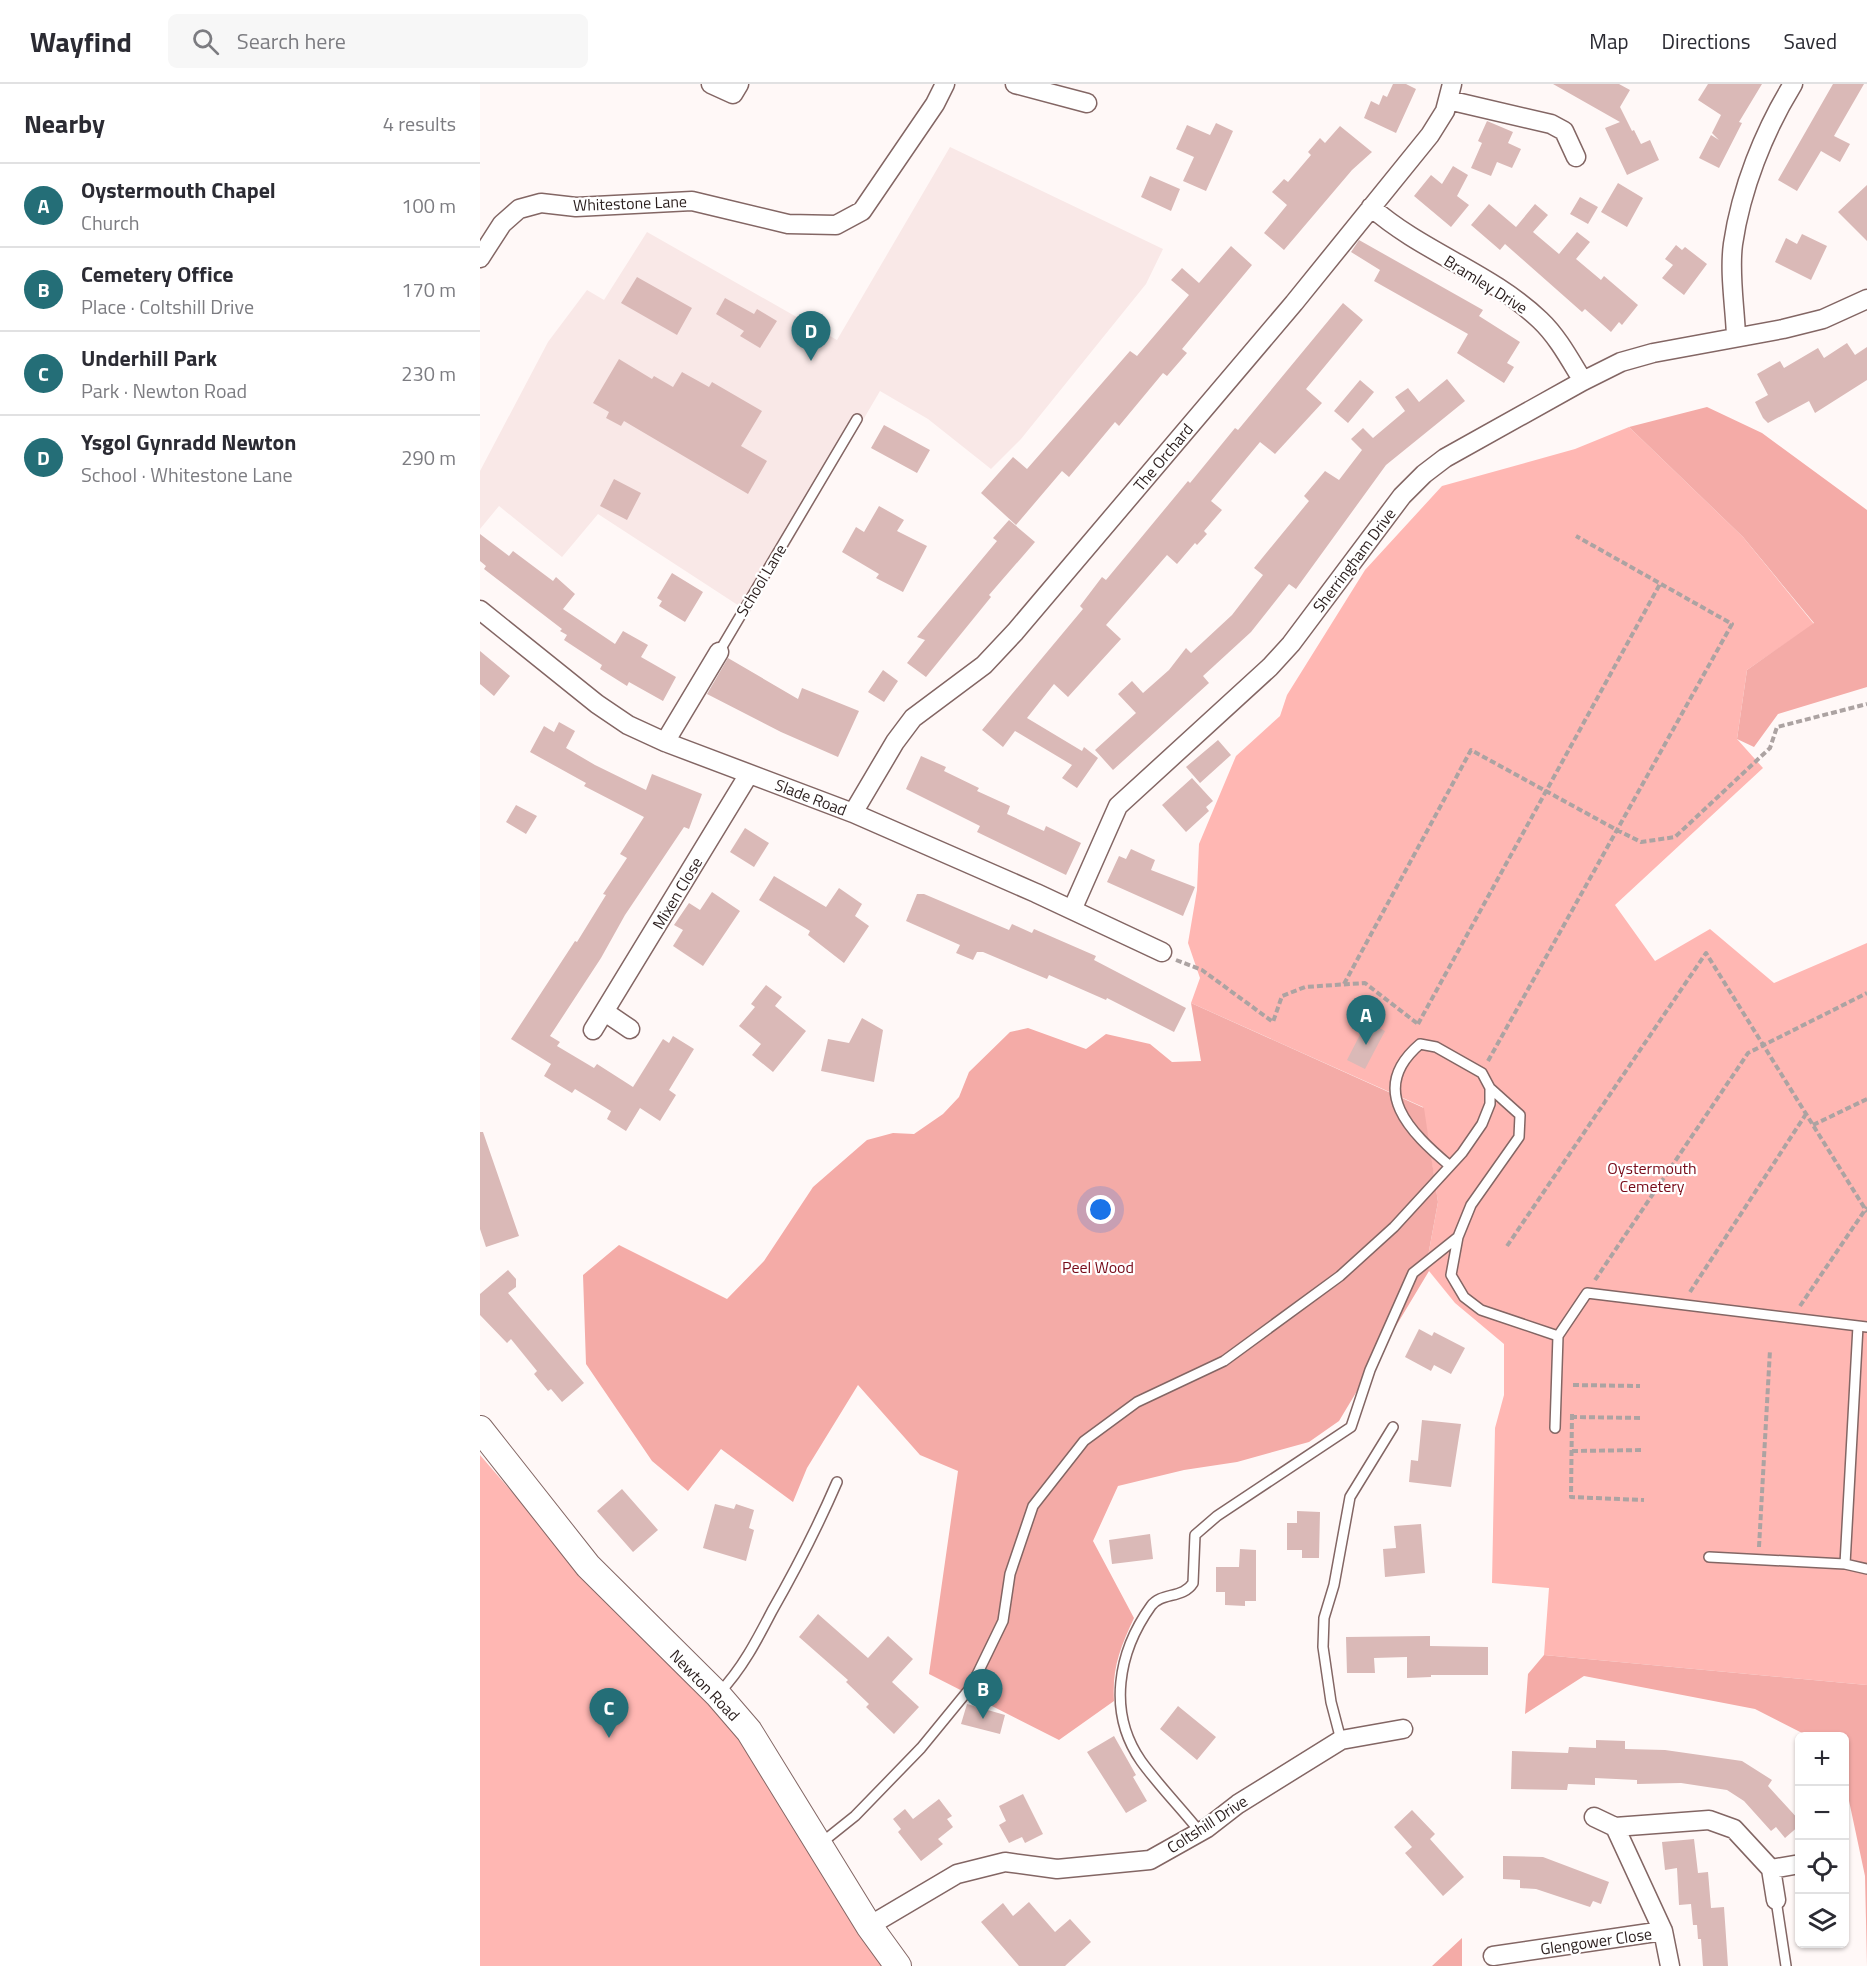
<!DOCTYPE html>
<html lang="en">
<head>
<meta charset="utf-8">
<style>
	body { margin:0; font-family:"Titillium Web",sans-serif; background:#f7f7f7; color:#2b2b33 }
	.controls { position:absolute; right:18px; bottom:18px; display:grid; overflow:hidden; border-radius:9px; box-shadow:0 2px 4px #0004 }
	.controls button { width:54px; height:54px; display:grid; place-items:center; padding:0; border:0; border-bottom:2px solid #e1e1e2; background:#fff; color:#2b2b33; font:30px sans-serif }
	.you { position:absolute; left:621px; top:1126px; width:21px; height:21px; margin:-15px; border:4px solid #fff; border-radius:50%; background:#1a73e8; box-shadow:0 0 0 9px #1a73e833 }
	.badge { display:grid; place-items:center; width:39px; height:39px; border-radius:50%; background:#246e77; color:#fff; font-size:20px; font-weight:700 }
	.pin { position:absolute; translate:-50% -50px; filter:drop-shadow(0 2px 3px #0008) }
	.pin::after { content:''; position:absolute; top:32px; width:21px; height:18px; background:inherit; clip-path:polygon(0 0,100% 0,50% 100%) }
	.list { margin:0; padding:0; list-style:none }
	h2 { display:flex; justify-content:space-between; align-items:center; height:78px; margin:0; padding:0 24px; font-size:26px }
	h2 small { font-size:20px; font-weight:400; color:#7c7c81 }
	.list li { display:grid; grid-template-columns:39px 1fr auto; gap:18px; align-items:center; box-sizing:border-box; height:84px; padding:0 24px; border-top:2px solid #e1e1e2 }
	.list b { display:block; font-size:22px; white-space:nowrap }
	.list p { margin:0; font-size:20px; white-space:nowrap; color:#7c7c81 }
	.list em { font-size:20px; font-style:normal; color:#7c7c81 }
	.icon { flex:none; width:33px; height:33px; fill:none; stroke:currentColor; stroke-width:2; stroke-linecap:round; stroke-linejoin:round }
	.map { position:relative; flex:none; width:1387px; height:1882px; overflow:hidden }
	header { display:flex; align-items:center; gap:36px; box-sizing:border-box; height:84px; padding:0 30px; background:#fff; border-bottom:2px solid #e1e1e2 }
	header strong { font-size:28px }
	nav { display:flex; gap:33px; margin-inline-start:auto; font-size:21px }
	.search { width:420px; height:54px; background:#f7f7f7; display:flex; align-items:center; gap:15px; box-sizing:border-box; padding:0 21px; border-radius:9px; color:#7c7c81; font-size:22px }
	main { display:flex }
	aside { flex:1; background:#fff }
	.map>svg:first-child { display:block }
	.built { fill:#f9e8e7 }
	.green { fill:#ffb7b3 }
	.forest { fill:#f4aba7 }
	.building { fill:#dab9b7 }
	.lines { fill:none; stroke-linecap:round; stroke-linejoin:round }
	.lane-casing { stroke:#836664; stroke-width:12 }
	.street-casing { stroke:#836664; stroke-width:21 }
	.secondary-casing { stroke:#836664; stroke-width:28 }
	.path { stroke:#aca3a2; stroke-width:4; stroke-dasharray:6 3; stroke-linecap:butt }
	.lane { stroke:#fff; stroke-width:9 }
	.street { stroke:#fff; stroke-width:18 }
	.secondary { stroke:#fff; stroke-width:26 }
	.labels { text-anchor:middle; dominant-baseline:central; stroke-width:4.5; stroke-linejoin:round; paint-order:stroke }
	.street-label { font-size:16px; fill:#2a1e1d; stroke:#fff }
	.park-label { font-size:16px; fill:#770a18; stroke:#fff }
</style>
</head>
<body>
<header>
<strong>Wayfind</strong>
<div class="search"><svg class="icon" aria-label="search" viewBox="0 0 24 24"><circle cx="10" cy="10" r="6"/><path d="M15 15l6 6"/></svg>Search here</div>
<nav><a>Map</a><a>Directions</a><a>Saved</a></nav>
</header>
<main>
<aside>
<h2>Nearby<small>4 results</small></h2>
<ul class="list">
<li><span class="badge">A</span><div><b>Oystermouth Chapel</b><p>Church</p></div><em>100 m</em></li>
<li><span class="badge">B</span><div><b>Cemetery Office</b><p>Place · Coltshill Drive</p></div><em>170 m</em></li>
<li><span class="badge">C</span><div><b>Underhill Park</b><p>Park · Newton Road</p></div><em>230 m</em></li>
<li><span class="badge">D</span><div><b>Ysgol Gynradd Newton</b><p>School · Whitestone Lane</p></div><em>290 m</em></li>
</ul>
</aside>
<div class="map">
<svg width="1387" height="1882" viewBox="0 0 1387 1882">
	<rect width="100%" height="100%" fill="#fff8f7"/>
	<path class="built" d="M 470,63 L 683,165 L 666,200 L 541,355 L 511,385 L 448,335 L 400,307 L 270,529 L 118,430 L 82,473 L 19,422 L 0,445 L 0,387 L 68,258 L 107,206 L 124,216 L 167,148 L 357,256 Z"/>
	<path class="green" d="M 1149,343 L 1263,453 L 1334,540 L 1267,586 L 1257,655 L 1283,684 L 1135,821 L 1175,877 L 1230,845 L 1294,899 L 1387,859 L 1387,1601 L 1064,1571 L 1069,1504 L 1012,1499 L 1015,1344 L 1024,1311 L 1024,1260 L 975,1219 L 949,1187 L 948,1172 L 958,1118 L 943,1023 L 711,919 L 720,894 L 708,859 L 717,806 L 719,760 L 756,672 L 800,632 L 807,611 L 885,486 L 962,402 L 1095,365 Z
		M 0,1371 L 137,1530 L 231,1619 L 284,1690 L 411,1882 L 0,1882 Z"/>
	<path class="forest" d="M 1227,323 L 1282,349 L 1387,426 L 1387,603 L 1298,630 L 1274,663 L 1257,655 L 1267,586 L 1334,539 L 1263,453 L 1149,343 Z
		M 711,919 L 944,1024 L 958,1118 L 948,1172 L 949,1187 L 859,1337 L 829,1358 L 757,1378 L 704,1386 L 638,1402 L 613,1457 L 654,1534 C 640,1564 632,1584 634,1617 L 579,1656 L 449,1590 L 478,1387 L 440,1371 L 378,1301 L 327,1384 L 313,1418 L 241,1365 L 208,1407 L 172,1377 L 106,1280 L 103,1191 L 139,1161 L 247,1215 L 284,1177 L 333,1103 L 387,1056 L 413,1049 L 434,1050 L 463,1030 L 479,1013 L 489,988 L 530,948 L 548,944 L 606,965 L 626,950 L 670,960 L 692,978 L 721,977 Z
		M 1064,1571 L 1387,1601 L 1387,1882 L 1385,1792 L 1365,1698 L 1364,1652 L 1328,1652 L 1275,1625 L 1104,1592 L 1045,1630 L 1048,1590 Z
		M 982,1854 L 982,1882 L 952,1882 Z"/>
	<path class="building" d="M 913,0 L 926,0 L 936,5 L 916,49 L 884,34 L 891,17 L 899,21 L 903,11 L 907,13 Z
		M 1073,0 L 1139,0 L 1150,6 L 1140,23 L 1152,47 L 1154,46 L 1161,60 L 1170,56 L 1179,76 L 1147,91 L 1125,44 L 1140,38 Z
		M 1228,0 L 1282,0 L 1259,38 L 1262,39 L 1239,84 L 1219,74 L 1231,51 L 1239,56 L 1232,49 L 1241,31 L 1218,16 Z
		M 1353,0 L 1384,0 L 1354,52 L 1370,60 L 1360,78 L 1341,67 L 1317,107 L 1298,96 Z
		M 1007,37 L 1033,48 L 1028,59 L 1041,65 L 1032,84 L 1017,78 L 1011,92 L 991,84 L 1002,59 L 998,57 Z
		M 736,39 L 753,47 L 726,107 L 703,97 L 714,73 L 696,65 L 707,41 L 730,51 Z
		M 860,42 L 892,68 L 872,86 L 804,166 L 784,149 L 807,121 L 792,108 L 804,95 L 808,98 L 831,71 L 828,68 L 840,54 L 845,59 Z
		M 973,82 L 988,91 L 977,112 L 989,121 L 971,143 L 934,112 L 951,91 L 962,100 Z
		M 670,92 L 700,105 L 691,127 L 661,113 Z
		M 1138,99 L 1163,114 L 1147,143 L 1121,128 Z
		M 1387,101 L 1387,157 L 1358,128 Z
		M 1100,113 L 1118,123 L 1108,140 L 1090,130 Z
		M 1009,120 L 1036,143 L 1055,120 L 1068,131 L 1053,148 L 1079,170 L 1097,148 L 1110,158 L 1096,175 L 1121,196 L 1124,192 L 1158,221 L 1142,241 L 1139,238 L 1131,248 L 1105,225 L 1102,228 L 1025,160 L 1020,166 L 991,141 Z
		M 1322,150 L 1347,162 L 1331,196 L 1295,178 L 1306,154 L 1317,160 Z
		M 879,156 L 1003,226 L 999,232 L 1040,258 L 1027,279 L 1034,283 L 1024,299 L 977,269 L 988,250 L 894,197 L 900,186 L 871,168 Z
		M 1196,161 L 1202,166 L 1205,163 L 1227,180 L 1204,211 L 1182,194 L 1193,181 L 1185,175 Z
		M 751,162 L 772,181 L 702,265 L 707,269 L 687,292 L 683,289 L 639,342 L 635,338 L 589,393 L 582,387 L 536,441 L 501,409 L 533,373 L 547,385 L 650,267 L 657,272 L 709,211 L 691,196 L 702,184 L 719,199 Z
		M 157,193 L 212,224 L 197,251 L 141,219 Z
		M 245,214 L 274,230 L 277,225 L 297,237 L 280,264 L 260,252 L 264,247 L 236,230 Z
		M 863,219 L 883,236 L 826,305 L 842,319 L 795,370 L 780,358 L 731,417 L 742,426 L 724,447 L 727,450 L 717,461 L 715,459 L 697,480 L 687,471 L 626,541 L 641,555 L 588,613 L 574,600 L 547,634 L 602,667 L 604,663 L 618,674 L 597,704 L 582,694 L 592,681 L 535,647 L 523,663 L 502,646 L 603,525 L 600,522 L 622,493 L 626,496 L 708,397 L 710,399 L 755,344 L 758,346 Z
		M 1367,259 L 1375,271 L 1387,263 L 1387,296 L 1335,329 L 1329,317 L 1288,339 L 1283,334 L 1275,318 L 1288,311 L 1277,290 L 1300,277 L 1304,284 L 1338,264 L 1344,274 Z
		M 139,275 L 172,295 L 174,292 L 193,303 L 202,288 L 229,303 L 232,298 L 282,327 L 261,362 L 287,377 L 268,410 L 144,337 L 141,342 L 126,334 L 129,328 L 113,319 Z
		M 967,295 L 985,317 L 906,381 L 816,505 L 809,500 L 771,548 L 723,592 L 729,599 L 633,686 L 615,666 L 656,629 L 638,610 L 652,597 L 663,609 L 689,586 L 706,564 L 711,569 L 752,531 L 783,491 L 774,484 L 829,417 L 824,412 L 845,387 L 859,396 L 882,366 L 871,355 L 883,344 L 893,354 L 925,327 L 915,313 L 928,304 L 939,318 Z
		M 880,296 L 894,308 L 868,339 L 854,327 Z
		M 404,341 L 450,366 L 437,389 L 391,364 Z
		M 134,395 L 161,409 L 147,436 L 120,422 Z
		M 399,422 L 424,436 L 417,447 L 447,462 L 423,508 L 396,494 L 399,490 L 362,468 L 376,443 L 384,448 Z
		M 529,436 L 555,458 L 509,511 L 511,513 L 446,593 L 427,579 L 445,556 L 437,553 L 517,457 L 513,454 Z
		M 0,450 L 29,472 L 33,467 L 73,497 L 76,493 L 95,510 L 83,525 L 135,560 L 143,547 L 168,561 L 161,573 L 196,593 L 183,617 L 149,598 L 147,602 L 120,585 L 122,581 L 84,556 L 87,551 L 80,547 L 82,545 L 4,485 L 6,482 L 0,477 Z
		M 192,489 L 223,508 L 205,538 L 179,522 L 182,517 L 177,514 Z
		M 0,567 L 30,592 L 14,612 L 0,600 Z
		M 248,574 L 318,615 L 322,604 L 379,627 L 358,673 L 301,648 L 227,610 Z
		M 403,586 L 418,597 L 404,618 L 388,608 Z
		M 79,638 L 95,647 L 86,664 L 115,681 L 166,706 L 172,690 L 222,710 L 209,745 L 204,743 L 145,831 L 121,874 L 70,952 L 80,958 L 77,962 L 114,984 L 117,980 L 153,1003 L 183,955 L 189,959 L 193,952 L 214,965 L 189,1006 L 196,1011 L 180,1037 L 160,1024 L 146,1047 L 127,1035 L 131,1027 L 95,1005 L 92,1009 L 64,992 L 71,980 L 31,955 L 95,857 L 97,858 L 126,811 L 123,810 L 147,774 L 140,770 L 164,733 L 104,702 L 106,699 L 50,668 L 64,642 L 74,648 Z
		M 738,656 L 751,671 L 720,699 L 706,683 Z
		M 441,672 L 466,683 L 464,687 L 499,704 L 497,707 L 530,722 L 527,730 L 564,747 L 566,742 L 601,759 L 586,791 L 497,748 L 500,742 L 426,705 Z
		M 712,694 L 733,717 L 726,723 L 729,727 L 706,748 L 682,721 Z
		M 36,721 L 57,732 L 46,750 L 26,738 Z
		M 265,744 L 289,759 L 274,783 L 250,768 Z
		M 651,765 L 675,776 L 671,786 L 715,803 L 703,832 L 627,798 L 639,772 L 646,775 Z
		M 294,792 L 346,823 L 359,804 L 382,820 L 375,832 L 389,842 L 364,879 L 328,851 L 330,847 L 279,816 Z
		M 232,808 L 260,827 L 223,882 L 193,862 L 203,846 L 194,841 L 209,819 L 220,826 Z
		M 437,810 L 444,810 L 529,846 L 532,840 L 552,849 L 554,845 L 616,872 L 614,876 L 706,924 L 694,948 L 627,914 L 626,916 L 569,891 L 567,895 L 503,868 L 497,868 L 493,876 L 476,869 L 480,861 L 426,837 Z
		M 286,901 L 302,913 L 295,922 L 326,947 L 293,988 L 272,971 L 281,960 L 259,942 L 275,923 L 271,920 Z
		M 382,934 L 403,946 L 394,998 L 341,987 L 348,955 L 369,959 Z
		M 887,937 L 905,947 L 885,985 L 867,976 Z
		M 0,1048 L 3,1048 L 39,1152 L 6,1163 L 0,1145 Z
		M 28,1186 L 36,1195 L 36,1203 L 28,1209 L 104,1299 L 82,1318 L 71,1305 L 68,1307 L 54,1290 L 57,1287 L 31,1255 L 27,1259 L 0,1231 L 0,1210 Z
		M 939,1245 L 952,1252 L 954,1248 L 985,1264 L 971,1290 L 954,1281 L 951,1287 L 925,1273 Z
		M 942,1336 L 981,1340 L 971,1403 L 929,1398 L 931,1376 L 938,1377 Z
		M 142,1405 L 178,1446 L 153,1468 L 117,1427 Z
		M 235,1420 L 254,1425 L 256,1420 L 274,1426 L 269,1444 L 274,1446 L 266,1477 L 223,1464 Z
		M 817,1427 L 840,1428 L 839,1474 L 822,1474 L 822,1466 L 807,1466 L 807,1439 L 817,1439 Z
		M 941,1440 L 945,1489 L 905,1493 L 903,1465 L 916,1464 L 914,1442 Z
		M 670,1450 L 673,1475 L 632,1480 L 629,1456 Z
		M 760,1465 L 776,1466 L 776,1517 L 765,1517 L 765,1522 L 745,1521 L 745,1508 L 736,1508 L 736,1483 L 759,1483 Z
		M 338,1530 L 388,1574 L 408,1552 L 433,1575 L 412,1598 L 439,1623 L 414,1650 L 386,1623 L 389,1620 L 366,1598 L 368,1596 L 319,1553 Z
		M 950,1552 L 950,1562 L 1008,1563 L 1008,1591 L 951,1591 L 951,1593 L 927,1594 L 927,1573 L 894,1574 L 895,1589 L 867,1589 L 866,1553 Z
		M 487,1620 L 525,1631 L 520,1650 L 481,1640 Z
		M 698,1622 L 736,1653 L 717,1676 L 680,1645 Z
		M 634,1652 L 656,1691 L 653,1693 L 667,1717 L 646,1729 L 607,1668 Z
		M 1116,1656 L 1145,1657 L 1145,1665 L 1185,1666 L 1262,1677 L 1292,1696 L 1288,1702 L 1320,1737 L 1320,1741 L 1305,1754 L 1296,1743 L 1291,1747 L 1264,1717 L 1247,1706 L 1201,1699 L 1157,1700 L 1157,1696 L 1115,1694 L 1115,1701 L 1088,1700 L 1087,1706 L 1031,1705 L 1032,1667 L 1088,1669 L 1089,1663 L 1116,1664 Z
		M 543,1710 L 563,1750 L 545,1759 L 542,1753 L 529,1759 L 519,1741 L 526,1737 L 519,1722 Z
		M 459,1715 L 472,1732 L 467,1735 L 473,1743 L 458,1755 L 463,1760 L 441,1777 L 418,1748 L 421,1745 L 413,1735 L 425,1725 L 433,1735 Z
		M 932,1726 L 955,1750 L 950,1755 L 984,1793 L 963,1812 L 925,1769 L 932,1763 L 914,1743 Z
		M 1214,1755 L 1218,1789 L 1228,1788 L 1231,1824 L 1244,1823 L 1248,1882 L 1223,1882 L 1221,1855 L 1218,1855 L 1217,1841 L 1213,1841 L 1211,1820 L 1199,1821 L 1197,1784 L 1185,1786 L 1182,1758 Z
		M 1023,1772 L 1063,1773 L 1129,1798 L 1121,1820 L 1113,1817 L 1110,1823 L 1056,1805 L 1040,1804 L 1040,1796 L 1023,1795 Z
		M 549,1818 L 575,1848 L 590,1835 L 611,1858 L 585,1882 L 539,1882 L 501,1838 L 523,1819 L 533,1832 Z"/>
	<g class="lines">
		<defs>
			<path id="lane" d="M 239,568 L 377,335
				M 1010,1004 L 1040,1031 L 1039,1053 L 991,1121 L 978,1153 L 971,1191 L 984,1213 L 1001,1226 L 1078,1252
				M 1075,1344 L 1078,1252 L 1107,1209 L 1387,1243
				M 1229,1473 L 1365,1480 L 1387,1485
				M 1365,1480 L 1378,1242
				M 239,1609 C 262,1585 277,1556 292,1527 C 316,1485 338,1442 357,1398
				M 861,1656 L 851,1618 L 843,1563 L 844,1534 L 854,1501 L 870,1413 L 913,1343
				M 720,1748 C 701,1724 679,1702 661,1677 C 627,1628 638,1568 671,1522 C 681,1508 703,1515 713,1499 L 715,1451 L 737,1432 L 871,1343 L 890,1286 L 933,1189 L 978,1153
				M 340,1760 L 375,1732 L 441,1664 L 491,1603 L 523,1537 L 530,1490 L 553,1422 L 604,1357 L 657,1318 L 744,1277 L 860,1192 L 914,1143 L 982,1069 L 1002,1040 L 1010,1020 L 1010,1004 L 1002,989 L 956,963 L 940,960 C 886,1006 931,1049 970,1082
				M 1296,1816 L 1306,1882"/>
			<path id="street" d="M 231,0 L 253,10 L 259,0
				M 535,0 L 607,19
				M 968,16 L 1071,40 L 1084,47 L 1096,73
				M 891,123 C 942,168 1011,189 1060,236 C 1078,253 1090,276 1103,297
				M 0,174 L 22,140 L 39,125 L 61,119 L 96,123 L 212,117 L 308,140 L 356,141 L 382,127 L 455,20 L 465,0
				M 1256,252 C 1255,223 1249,189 1253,160 C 1261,105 1284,47 1313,0
				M 0,526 L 117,620 L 148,641 L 185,658 L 373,729 L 556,809 L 682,868
				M 185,658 L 239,568
				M 373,729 L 415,658 L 433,634 L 504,581 L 535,548 L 814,219 L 950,51 L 965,27 L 972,0
				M 592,826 L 638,722 L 790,583 L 811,560 L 922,412 L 944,390 L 965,374 L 1103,297 L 1141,278 L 1173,269 L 1303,245 L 1343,235 L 1387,215
				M 125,928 L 150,945
				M 113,946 L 269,690
				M 1114,1733 L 1135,1743 L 1229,1736 L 1254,1745 L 1291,1785 L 1296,1816
				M 1135,1743 L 1183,1847 L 1190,1882
				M 1291,1785 L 1320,1780
				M 389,1842 L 477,1790 L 525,1778 L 577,1785 L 670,1776 L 727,1744 L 758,1720 L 861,1656 L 923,1645
				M 1013,1872 L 1183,1847"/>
			<path id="secondary" d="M 0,1345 L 108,1482 L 238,1611 L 269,1647 L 389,1842 L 418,1882"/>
		</defs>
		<use href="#lane" class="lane-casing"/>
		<use href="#street" class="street-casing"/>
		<use href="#secondary" class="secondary-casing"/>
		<path class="path" d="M 696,876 L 722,886 L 793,938 L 802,912 L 825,903 L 885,899 L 938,940
			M 864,900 L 991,666 L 1137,746 L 1161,758 L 1195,753 L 1290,664 L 1297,643 L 1387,620
			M 938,940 L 1180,500
			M 1008,977 L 1252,540 L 1096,452
			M 1333,1041 L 1387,1015
			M 1027,1162 L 1226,869 L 1387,1128
			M 1115,1196 L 1268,969 L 1387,909
			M 1210,1208 L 1326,1030
			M 1320,1222 L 1387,1123
			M 1093,1301 L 1160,1302
			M 1092,1330 L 1091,1413 L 1164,1416
			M 1091,1333 L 1163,1334
			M 1092,1367 L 1164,1366
			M 1279,1463 L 1290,1266"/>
		<use href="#lane" class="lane"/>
		<use href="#street" class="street"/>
		<use href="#secondary" class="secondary"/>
	</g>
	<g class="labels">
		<g class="street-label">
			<text transform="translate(150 119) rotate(-2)">Whitestone Lane</text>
			<text transform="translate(1006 200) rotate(32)">Bramley Drive</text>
			<text transform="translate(683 373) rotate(-50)">The Orchard</text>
			<text transform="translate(874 476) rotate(-53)">Sherringham Drive</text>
			<text transform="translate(281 496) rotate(-59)">School Lane</text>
			<text transform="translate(331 713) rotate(21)">Slade Road</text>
			<text transform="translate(197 809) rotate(-59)">Mixen Close</text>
			<text transform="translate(225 1601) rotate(46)">Newton Road</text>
			<text transform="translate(727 1740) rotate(-33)">Coltshill Drive</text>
			<text transform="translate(1116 1857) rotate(-8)">Glengower Close</text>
		</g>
		<g class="park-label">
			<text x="1172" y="1084">Oystermouth<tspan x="1172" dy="18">Cemetery</tspan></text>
			<text x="618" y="1183">Peel Wood</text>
		</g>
	</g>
</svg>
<div class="controls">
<button>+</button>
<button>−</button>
<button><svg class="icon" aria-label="locate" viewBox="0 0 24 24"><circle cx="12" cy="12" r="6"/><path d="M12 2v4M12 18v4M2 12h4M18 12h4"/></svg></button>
<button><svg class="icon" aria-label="layers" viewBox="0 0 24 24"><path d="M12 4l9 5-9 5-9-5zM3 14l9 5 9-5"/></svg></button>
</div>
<div class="you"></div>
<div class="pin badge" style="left:886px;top:961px">A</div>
<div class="pin badge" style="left:503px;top:1635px">B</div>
<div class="pin badge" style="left:129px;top:1654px">C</div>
<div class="pin badge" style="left:331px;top:277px">D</div>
</div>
</main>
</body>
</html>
